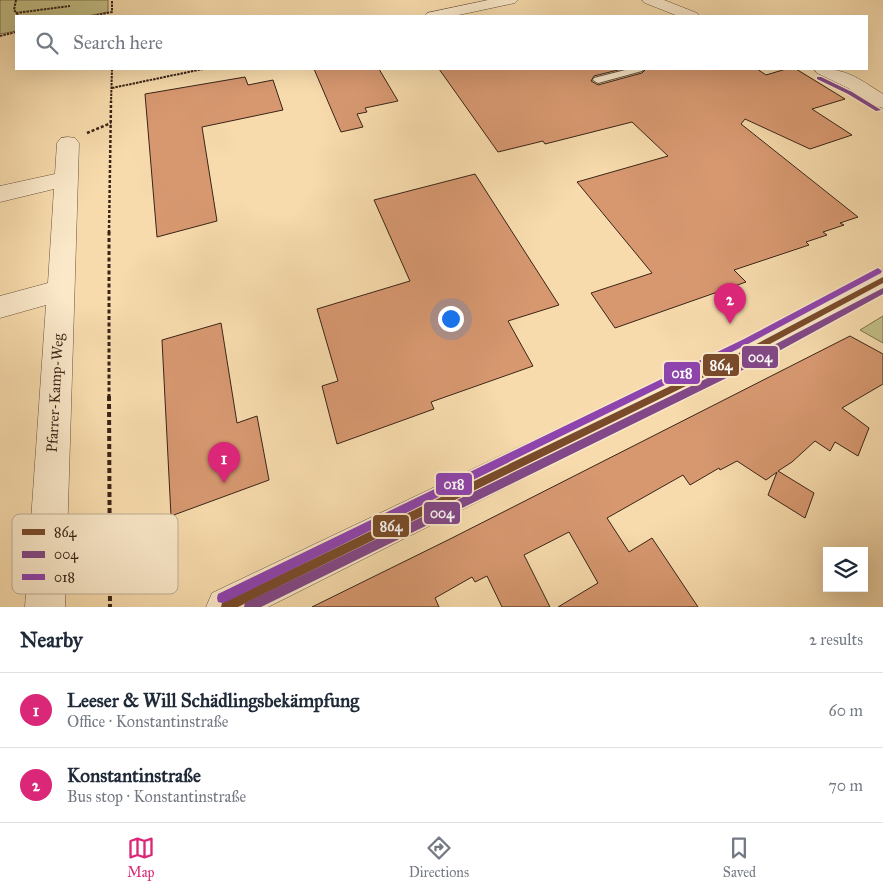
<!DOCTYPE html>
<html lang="en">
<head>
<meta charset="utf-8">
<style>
	body { margin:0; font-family:"IM FELL Great Primer",serif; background:#f6f6f7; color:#1f2937 }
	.controls { position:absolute; right:15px; bottom:15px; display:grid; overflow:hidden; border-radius:0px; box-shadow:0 5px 20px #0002 }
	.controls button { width:45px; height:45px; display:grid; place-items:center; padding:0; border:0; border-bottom:1px solid #e0e1e3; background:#fff; color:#1f2937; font:25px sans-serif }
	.you { position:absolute; left:450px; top:318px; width:18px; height:18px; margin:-12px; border:4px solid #fff; border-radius:50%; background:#1a73e8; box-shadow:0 0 0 8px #1a73e833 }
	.badge { display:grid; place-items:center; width:32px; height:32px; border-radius:50%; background:#db2777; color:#fff; font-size:16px; font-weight:700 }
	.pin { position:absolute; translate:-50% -41px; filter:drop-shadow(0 1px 2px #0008) }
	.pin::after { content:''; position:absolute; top:26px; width:18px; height:15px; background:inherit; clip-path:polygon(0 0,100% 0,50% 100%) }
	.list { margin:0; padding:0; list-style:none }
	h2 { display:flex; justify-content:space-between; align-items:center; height:65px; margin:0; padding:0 20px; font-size:21px }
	h2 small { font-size:16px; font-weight:400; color:#747a83 }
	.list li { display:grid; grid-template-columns:32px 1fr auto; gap:15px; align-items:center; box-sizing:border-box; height:75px; padding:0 20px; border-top:1px solid #e0e1e3 }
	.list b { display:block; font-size:19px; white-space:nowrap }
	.list p { margin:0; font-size:16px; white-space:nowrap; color:#747a83 }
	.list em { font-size:16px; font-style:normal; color:#747a83 }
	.icon { flex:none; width:28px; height:28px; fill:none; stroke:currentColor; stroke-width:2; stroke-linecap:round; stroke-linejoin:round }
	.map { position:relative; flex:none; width:883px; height:607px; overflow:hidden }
	.search { position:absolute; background:#fff; box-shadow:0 5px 20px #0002; left:15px; right:15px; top:15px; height:55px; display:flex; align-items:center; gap:12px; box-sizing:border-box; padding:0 18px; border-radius:0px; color:#747a83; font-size:19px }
	.sheet { height:215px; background:#fff }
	nav { display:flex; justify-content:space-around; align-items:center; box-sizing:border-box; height:70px; border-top:1px solid #e0e1e3; background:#fff; font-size:14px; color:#747a83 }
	nav a { display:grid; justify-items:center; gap:2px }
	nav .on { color:#db2777 }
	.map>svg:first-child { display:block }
	.green { fill:#c3be85; stroke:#7e714e }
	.building { fill:#d79870; stroke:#3a2418 }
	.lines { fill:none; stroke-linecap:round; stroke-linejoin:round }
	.lane-casing { stroke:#69523d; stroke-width:2 }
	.street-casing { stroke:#69523d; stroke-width:1 }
	.path-far3 { stroke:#3a2418; stroke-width:2; stroke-dasharray:2.5 1; stroke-linecap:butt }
	.path-far2 { stroke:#3a2418; stroke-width:2.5; stroke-dasharray:3 2; stroke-linecap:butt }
	.path-far1 { stroke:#3a2418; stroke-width:3; stroke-dasharray:4 2.5; stroke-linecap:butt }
	.path { stroke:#3a2418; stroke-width:4; stroke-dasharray:5 3; stroke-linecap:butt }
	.lane { fill:#fae8c9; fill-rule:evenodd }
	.street { fill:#fae8c9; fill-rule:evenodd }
	.bus-1-casing { stroke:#fae8c9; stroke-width:3 }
	.bus-2-casing { stroke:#fae8c9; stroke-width:3 }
	.bus-3-casing { stroke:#fae8c9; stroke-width:3 }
	.bus-1 { fill:#7a4b2a; fill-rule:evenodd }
	.bus-2 { fill:#824888; fill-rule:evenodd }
	.bus-3 { fill:#8e44ad; fill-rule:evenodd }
	.labels { text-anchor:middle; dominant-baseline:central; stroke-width:5; stroke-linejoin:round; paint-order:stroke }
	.street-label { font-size:15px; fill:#3a2418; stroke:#fae8c9 }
	.key { fill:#fae8c9; stroke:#c0ad94; stroke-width:1 }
	.key-label { font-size:14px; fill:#3a2418 }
	.line-badge { stroke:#fae8c9; stroke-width:2 }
	.badge-label { font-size:14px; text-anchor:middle; font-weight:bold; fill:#fff }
</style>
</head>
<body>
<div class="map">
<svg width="883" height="607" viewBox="0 0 883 607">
	<rect width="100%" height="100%" fill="#f7dbac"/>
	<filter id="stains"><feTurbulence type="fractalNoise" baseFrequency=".004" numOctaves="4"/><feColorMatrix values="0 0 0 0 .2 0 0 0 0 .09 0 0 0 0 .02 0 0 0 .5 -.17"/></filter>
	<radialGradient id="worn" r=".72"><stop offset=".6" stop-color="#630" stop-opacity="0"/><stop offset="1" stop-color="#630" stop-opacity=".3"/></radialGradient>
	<path class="green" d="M 0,0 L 108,0 L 108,12 L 87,16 L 16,16 L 16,31 L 0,34 Z
		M 883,316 L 883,343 L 860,330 Z"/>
	<path class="building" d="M 314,69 L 379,69 L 398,101 L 365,108 L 367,112 L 357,114 L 363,127 L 341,132 Z
		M 439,69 L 622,69 L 594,76 L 591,81 L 598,85 L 642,73 L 646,69 L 757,69 L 766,75 L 786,69 L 796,69 L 845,99 L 812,109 L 852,135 L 810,149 L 745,119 L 741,124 L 858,217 L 840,223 L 844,225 L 823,232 L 827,235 L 806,242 L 809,245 L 734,270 L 746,282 L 615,328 L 591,293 L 652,273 L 577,182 L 668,156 L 632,122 L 545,144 L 543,141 L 498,152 Z
		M 245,77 L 248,85 L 273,80 L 283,110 L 202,127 L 217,221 L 157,237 L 145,94 Z
		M 475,174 L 559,305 L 508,321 L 533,366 L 431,402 L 434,409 L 337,444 L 322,386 L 338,381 L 317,309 L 410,281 L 374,200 Z
		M 221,323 L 237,423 L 257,416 L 269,480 L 171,516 L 162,340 Z
		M 850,336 L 883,354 L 883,384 L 842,408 L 869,428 L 858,456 L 835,442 L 830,451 L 815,441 L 792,462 L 778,471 L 814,493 L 805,518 L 768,495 L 777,472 L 766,480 L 737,461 L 720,470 L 719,468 L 690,485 L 683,475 L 607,518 L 629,552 L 652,538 L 698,607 L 558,607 L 598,583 L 569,532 L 524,555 L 550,607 L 502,607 L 487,576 L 475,582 L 472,577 L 435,598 L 439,607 L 312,607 L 452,538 Z"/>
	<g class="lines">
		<defs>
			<path id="lane" d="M 629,69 L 644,69 L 642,71 L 598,83 L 593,80 L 594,78 Z"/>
			<path id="street" d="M 488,0 L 518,0 L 515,3 L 454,16 L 425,16 L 427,13 Z
				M 642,0 L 664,0 L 697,13 L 699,16 L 678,16 L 645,3 Z
				M 814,69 C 844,67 858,78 883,94 L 883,108 L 876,106 L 848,88 L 817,73 Z
				M 68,137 L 75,138 L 79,143 L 65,607 L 25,607 L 46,305 L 0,318 L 0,296 L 48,283 L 54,189 L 0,202 L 0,186 L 55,174 L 57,143 L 61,138 Z
				M 883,270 L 883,293 L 762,359 L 268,607 L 206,607 L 212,593 L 742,341 L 874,273 Z"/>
		</defs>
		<use href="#lane" class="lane-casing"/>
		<use href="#street" class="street-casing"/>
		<path class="path-far3" d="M 16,0 L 14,10 L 19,16
			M 16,13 L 70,6
			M 93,16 L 112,12 L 112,0
			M 0,36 L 16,32
			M 112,88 L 203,69
			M 111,103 L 112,69"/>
		<path class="path-far2" d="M 87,133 L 111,123
			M 109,233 L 111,101"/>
		<path class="path-far1" d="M 109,398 L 109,231"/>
		<path class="path" d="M 109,396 L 110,607"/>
		<use href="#lane" class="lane"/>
		<use href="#street" class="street"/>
		<defs>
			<path id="bus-1" d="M 883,277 L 883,283 L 755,352 L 238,607 L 221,607 L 222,603 L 749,348 Z"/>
			<path id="bus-2" d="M 817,77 L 821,77 L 852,92 L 881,110 L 876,111 L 848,94 L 817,79 Z
				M 883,288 L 883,294 L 759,362 L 261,607 L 244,607 L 245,603 L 753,356 Z"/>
			<path id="bus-3" d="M 878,268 L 882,271 L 881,273 L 750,343 L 226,602 L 222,603 L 218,602 L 217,598 L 218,594 L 744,339 Z"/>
		</defs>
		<use href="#bus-1" class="bus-1-casing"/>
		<use href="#bus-2" class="bus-2-casing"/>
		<use href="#bus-3" class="bus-3-casing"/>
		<use href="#bus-1" class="bus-1"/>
		<use href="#bus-2" class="bus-2"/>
		<use href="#bus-3" class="bus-3"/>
	</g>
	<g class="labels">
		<g class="street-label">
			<text transform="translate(55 393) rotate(-87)">Pfarrer-Kamp-Weg</text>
		</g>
	</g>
	<rect x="12" y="514" width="166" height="80" rx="8" class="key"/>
	<rect x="22" y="529" width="23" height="6" fill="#7a4b2a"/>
	<rect x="22" y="551" width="23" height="7" fill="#824888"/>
	<rect x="22" y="574" width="23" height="6" fill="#8e44ad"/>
	<g class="key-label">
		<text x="54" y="537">864</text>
		<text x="54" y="559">004</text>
		<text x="54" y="582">018</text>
	</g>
	<g class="line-badge">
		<rect x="741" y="345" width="38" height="24" rx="5" fill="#824888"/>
		<rect x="702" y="353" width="38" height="24" rx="5" fill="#7a4b2a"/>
		<rect x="663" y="361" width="38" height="24" rx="5" fill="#8e44ad"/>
		<rect x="435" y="472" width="38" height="24" rx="5" fill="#8e44ad"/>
		<rect x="423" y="501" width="38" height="24" rx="5" fill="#824888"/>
		<rect x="372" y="514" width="38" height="24" rx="5" fill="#7a4b2a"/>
	</g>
	<g class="badge-label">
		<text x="760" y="362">004</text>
		<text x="721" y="370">864</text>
		<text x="682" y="378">018</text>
		<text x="454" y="489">018</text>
		<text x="442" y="518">004</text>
		<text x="391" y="531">864</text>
	</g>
	<rect width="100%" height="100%" filter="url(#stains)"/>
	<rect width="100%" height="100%" fill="url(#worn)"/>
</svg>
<div class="controls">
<button><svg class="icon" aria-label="layers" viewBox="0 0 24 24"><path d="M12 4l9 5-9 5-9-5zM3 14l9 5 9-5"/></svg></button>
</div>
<div class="you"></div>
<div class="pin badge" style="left:224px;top:483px">1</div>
<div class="pin badge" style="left:730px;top:324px">2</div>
<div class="search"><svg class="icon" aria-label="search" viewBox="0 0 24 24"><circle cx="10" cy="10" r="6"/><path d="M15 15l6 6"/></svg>Search here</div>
</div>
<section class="sheet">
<h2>Nearby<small>2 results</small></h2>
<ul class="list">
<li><span class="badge">1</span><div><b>Leeser &amp; Will Schädlingsbekämpfung</b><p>Office · Konstantinstraße</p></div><em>60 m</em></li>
<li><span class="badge">2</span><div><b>Konstantinstraße</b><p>Bus stop · Konstantinstraße</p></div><em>70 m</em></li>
</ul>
</section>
<nav>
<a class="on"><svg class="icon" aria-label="map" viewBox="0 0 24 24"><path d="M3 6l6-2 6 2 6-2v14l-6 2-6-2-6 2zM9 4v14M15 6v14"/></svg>Map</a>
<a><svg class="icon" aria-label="directions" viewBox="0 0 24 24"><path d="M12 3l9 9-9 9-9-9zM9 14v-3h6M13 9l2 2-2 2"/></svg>Directions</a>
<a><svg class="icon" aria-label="saved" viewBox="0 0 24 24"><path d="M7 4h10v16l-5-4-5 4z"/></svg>Saved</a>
</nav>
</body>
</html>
